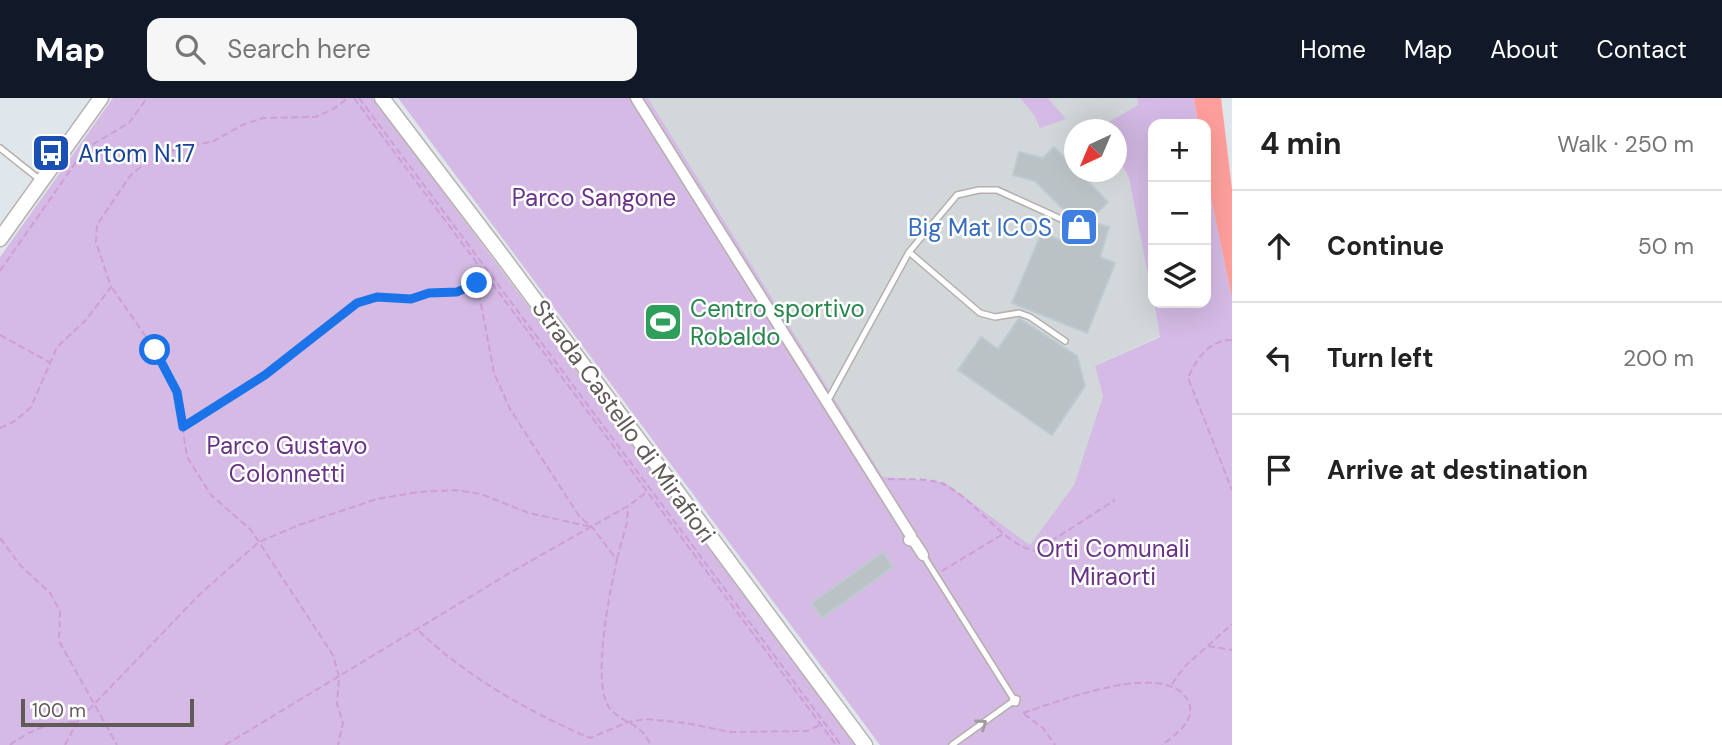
<!DOCTYPE html>
<html lang="en">
<head>
<meta charset="utf-8">
<style>
	body { margin:0; font-family:"DM Sans",sans-serif; background:#f6f6f6; color:#222 }
	.controls { position:absolute; right:21px; top:21px; display:grid; overflow:hidden; border-radius:14px; box-shadow:0 7px 28px #0002 }
	.controls button { width:63px; height:63px; display:grid; place-items:center; padding:0; border:0; border-bottom:2px solid #e0e0e0; background:#fff; color:#222; font:35px sans-serif }
	.compass { position:absolute; left:1064px; top:21px; width:63px; height:63px; border-radius:50%; background:#fff; box-shadow:0 7px 28px #0002; rotate:224deg }
	.scale { position:absolute; left:21px; bottom:18px; width:173px; box-sizing:border-box; padding-left:7px; border:4px solid #615a58; border-top:0; font-size:19px; line-height:24px; white-space:nowrap; color:#615a58; -webkit-text-stroke:5px #fff; paint-order:stroke }
	.stop { position:absolute; width:21px; height:21px; margin:-16px; border:5px solid #1a73e8; border-radius:50%; background:#fff }
	.stop.end { background:#1a73e8; border-color:#fff; box-shadow:0 2px 7px #0008 }
	.list { margin:0; padding:0; list-style:none }
	h2 { display:flex; justify-content:space-between; align-items:center; height:91px; margin:0; padding:0 28px; font-size:30px }
	h2 small { font-size:23px; font-weight:400; color:#767676 }
	.list li { display:grid; grid-template-columns:46px 1fr auto; gap:21px; align-items:center; box-sizing:border-box; height:112px; padding:0 28px; border-top:2px solid #e0e0e0 }
	.list b { display:block; font-size:26px; white-space:nowrap }
	.list em { font-size:23px; font-style:normal; color:#767676 }
	.icon { flex:none; width:38px; height:38px; fill:none; stroke:currentColor; stroke-width:2; stroke-linecap:round; stroke-linejoin:round }
	.map { position:relative; flex:none; width:1232px; height:647px; overflow:hidden }
	header { display:flex; align-items:center; gap:42px; box-sizing:border-box; height:98px; padding:0 35px; background:#111827; color:#fff }
	header strong { font-size:33px }
	nav { display:flex; gap:38px; margin-inline-start:auto; font-size:24px }
	.search { width:490px; height:63px; background:#f6f6f6; display:flex; align-items:center; gap:18px; box-sizing:border-box; padding:0 24px; border-radius:14px; color:#767676; font-size:26px }
	main { display:flex }
	aside { flex:1; background:#fff }
	.map>svg:first-child { display:block }
	.industrial { fill:#d2d8da }
	.green { fill:#d4bae5 }
	.water { fill:#ff9f9c }
	.building { fill:#bac2c5; stroke:#bdcbd1; stroke-width:2 }
	.lines { fill:none; stroke-linecap:round; stroke-linejoin:round }
	.lane-casing { stroke:#b6afad; stroke-width:8 }
	.street-casing { stroke:#b6afad; stroke-width:13 }
	.secondary-casing { stroke:#b8b1af; stroke-width:17 }
	.path { stroke:#cf9dd8; stroke-width:2; stroke-dasharray:7 3.5; stroke-linecap:butt }
	.lane { stroke:#fff; stroke-width:5 }
	.street { stroke:#fff; stroke-width:10 }
	.secondary { stroke:#fff; stroke-width:14 }
	.oneway { stroke:#a09c9b }
	.route { stroke:#1a73e8; stroke-width:9 }
	.labels { text-anchor:middle; dominant-baseline:central; stroke-width:5; stroke-linejoin:round; paint-order:stroke }
	.transit-label { font-size:24px; fill:#164399; stroke:#fff; text-anchor:start }
	.park-label { font-size:24px; fill:#683287; stroke:#fff }
	.shop-label { font-size:24px; fill:#366cbe; stroke:#fff; text-anchor:end }
	.leisure-label { font-size:24px; fill:#27864d; stroke:#fff; text-anchor:start }
	.street-label { font-size:24px; fill:#615a58; stroke:#fff }
</style>
</head>
<body>
<header>
<strong>Map</strong>
<div class="search"><svg class="icon" aria-label="search" viewBox="0 0 24 24"><circle cx="10" cy="10" r="6"/><path d="M15 15l6 6"/></svg>Search here</div>
<nav><a>Home</a><a>Map</a><a>About</a><a>Contact</a></nav>
</header>
<main>
<div class="map">
<svg width="1232" height="647" viewBox="0 0 1232 647">
	<rect width="100%" height="100%" fill="#dfe7ec"/>
	<path class="industrial" d="M 648,0 L 1020,0 L 1034,17 L 1065,21 L 1048,0 L 1137,0 L 1138,7 L 1101,29 L 1102,31 L 1074,32 L 1074,74 L 1116,74 L 1117,58 L 1129,80 L 1160,238 L 1095,268 L 1103,298 L 1074,387 L 1030,447 L 944,384 L 883,380 Z"/>
	<path class="green" d="M 113,0 L 373,0 L 856,647 L 0,647 L 0,159 Z
		M 398,0 L 648,0 L 883,379 L 944,384 L 1030,447 L 1074,387 L 1103,298 L 1095,268 L 1160,239 L 1154,205 L 1206,205 L 1206,76 L 1232,200 L 1232,647 L 880,647 Z
		M 1020,0 L 1048,0 L 1066,21 L 1040,30 L 1034,17 Z
		M 1137,0 L 1194,0 L 1198,26 L 1153,26 L 1153,203 L 1129,80 L 1117,58 L 1116,32 L 1102,31 L 1100,29 L 1138,7 Z"/>
	<path class="water" d="M 1194,0 L 1221,0 L 1232,91 L 1232,200 L 1206,76 L 1206,26 L 1198,26 Z"/>
	<path class="building" d="M 1054,49 L 1074,69 L 1074,74 L 1079,74 L 1108,104 L 1089,123 L 1109,129 L 1100,159 L 1115,165 L 1087,235 L 1012,205 L 1042,134 L 1064,144 L 1074,112 L 1062,110 L 1035,83 L 1013,77 L 1019,54 L 1043,60 Z
		M 1019,220 L 1077,258 L 1085,288 L 1052,337 L 958,272 L 981,239 L 998,251 Z
		M 883,454 L 893,469 L 822,520 L 812,505 Z"/>
	<g class="lines">
		<defs>
			<path id="lane" d="M 0,50 L 39,81
				M 909,154 L 980,215 L 995,219 L 1019,215 L 1030,219 L 1065,243
				M 827,304 L 909,154 L 957,97 L 979,92 L 997,92 L 1061,121
				M 923,457 L 1013,600 L 1012,604 L 1016,605 L 1017,601 L 1013,600
				M 952,647 L 1012,604"/>
			<path id="street" d="M 636,0 L 911,438 L 909,442 L 914,443 L 923,457"/>
			<path id="secondary" d="M 382,0 L 503,159 L 865,647
				M 0,141 L 101,0"/>
		</defs>
		<use href="#lane" class="lane-casing"/>
		<use href="#street" class="street-casing"/>
		<use href="#secondary" class="secondary-casing"/>
		<path class="path" d="M 354,0 L 836,647
			M 359,0 L 841,647
			M 0,173 L 85,51 L 129,25 L 147,0
			M 477,185 L 494,275 L 510,311 L 579,418 L 592,429 L 617,462 C 610,492 590,589 611,612 C 626,627 643,626 650,647
			M 112,190 L 155,252 L 177,294 L 187,359 L 211,397 L 251,432 L 333,557 L 339,579 L 337,606 L 343,625 L 338,647
			M 0,237 L 51,265
			M 1232,242 C 1209,242 1196,261 1188,280 L 1232,392
			M 183,329 L 265,277 L 357,205 L 377,199 L 411,201 L 429,195 L 457,194 L 477,185 L 482,173
			M 0,330 L 15,323 L 31,309 L 57,249 L 86,222 L 111,189 L 96,144 L 97,127 L 130,78 L 145,65 L 174,52 L 214,43 L 242,27 L 263,20 L 315,19 L 332,12 L 348,0
			M 888,381 C 905,382 927,379 943,386 C 976,401 1002,447 1036,453 L 1115,402
			M 0,440 L 20,467 L 50,495 L 60,513 L 59,543 L 117,647
			M 617,461 L 627,424 L 628,409
			M 942,473 L 1003,436
			M 419,533 C 467,579 529,614 590,640 L 628,624 L 645,621 L 686,625 L 730,634 L 807,633 L 820,627
			M 1208,548 L 1232,552
			M 1172,586 L 1185,568 L 1232,526
			M 1023,615 C 1057,604 1170,559 1189,605 C 1196,623 1174,638 1162,647
			M 1024,616 L 1043,630 L 1055,647
			M 10,647 C 33,630 48,626 76,624
			M 65,647 L 77,624 L 200,496 L 259,444 L 299,427 L 377,401 L 418,394 L 456,392 L 481,396 L 529,415 L 592,429
			M 225,647 L 513,473 L 628,408 L 647,394"/>
		<use href="#lane" class="lane"/>
		<use href="#street" class="street"/>
		<use href="#secondary" class="secondary"/>
	</g>
	<defs><path id="oneway-chevron" d="M-2-3.5L2.5 0L-2 3.5" fill="none" stroke-width="1.6" stroke-linecap="round" stroke-linejoin="round" transform="scale(1.75)"/></defs>
	<use class="oneway" href="#oneway-chevron" transform="translate(982 626) rotate(-35)"/>
	<g class="lines">
		<path class="route" d="M 155,252 L 177,294 L 183,329 L 265,277 L 357,205 L 377,199 L 411,201 L 429,195 L 457,194 L 477,185"/>
	</g>
	<defs>
		<symbol id="bus-square" viewBox="-11 -11 22 22"><rect x="-9" y="-9" width="18" height="18" rx="4" fill="#1a4fb4" stroke="#fff"/><path d="M-5-6H5V4H4V6H2V4H-2V6H-4V4H-5ZM-3.5-4V0h7V-4ZM-3.5 1.2v1.5H-2V1.2ZM2 1.2v1.5H3.5V1.2Z" fill="#fff"/></symbol>
		<symbol id="shop-square" viewBox="-11 -11 22 22"><rect x="-9" y="-9" width="18" height="18" rx="4" fill="#3f7fe0" stroke="#fff"/><path d="M-5-2.5h2.3a2.7 3.5 0 0 1 5.4 0H5L5.5 6h-11ZM-1.5-2.5h3a1.5 2.3 0 0 0-3 0Z" fill="#fff"/></symbol>
		<symbol id="stadium-square" viewBox="-11 -11 22 22"><rect x="-9" y="-9" width="18" height="18" rx="4" fill="#2e9e5b" stroke="#fff"/><path d="M0-5a6.5 5 0 1 0 0 10a6.5 5 0 1 0 0-10ZM-3.5-1.8h7v3.6h-7Z" fill="#fff"/></symbol>
	</defs>
	<g fill-rule="evenodd">
		<use href="#bus-square" x="29" y="33" width="44" height="44"/>
		<use href="#shop-square" x="1057" y="107" width="44" height="44"/>
		<use href="#stadium-square" x="641" y="202" width="44" height="44"/>
	</g>
	<g class="labels">
		<g class="transit-label">
			<text x="78" y="55">Artom N.17</text>
		</g>
		<g class="park-label">
			<text x="594" y="99">Parco Sangone</text>
			<text x="287" y="347">Parco Gustavo<tspan x="287" dy="28">Colonnetti</tspan></text>
			<text x="1113" y="450">Orti Comunali<tspan x="1113" dy="28">Miraorti</tspan></text>
		</g>
		<g class="shop-label">
			<text x="1052" y="129">Big Mat ICOS</text>
		</g>
		<g class="leisure-label">
			<text x="690" y="210">Centro sportivo<tspan x="690" dy="28">Robaldo</tspan></text>
		</g>
		<g class="street-label">
			<text transform="translate(624 323) rotate(54)">Strada Castello di Mirafiori</text>
		</g>
	</g>
</svg>
<div class="controls">
<button>+</button>
<button>−</button>
<button><svg class="icon" aria-label="layers" viewBox="0 0 24 24"><path d="M12 4l9 5-9 5-9-5zM3 14l9 5 9-5"/></svg></button>
</div>
<svg class="compass" viewBox="-18 -18 36 36"><path d="M0-13l5 13h-10z" fill="#e53935"/><path d="M0 13l5-13h-10z" fill="#767676"/></svg>
<div class="scale">100 m</div>
<div class="stop" style="left:155px;top:252px"></div>
<div class="stop end" style="left:477px;top:185px"></div>
</div>
<aside>
<h2>4 min<small>Walk · 250 m</small></h2>
<ul class="list">
<li><svg class="icon" aria-label="ahead" viewBox="0 0 24 24"><path d="M12 20V5M6 11l6-6 6 6"/></svg><div><b>Continue</b></div><em>50 m</em></li>
<li><svg class="icon" aria-label="left" viewBox="0 0 24 24"><path d="M17 20v-9H6M10 6l-5 5 5 5"/></svg><div><b>Turn left</b></div><em>200 m</em></li>
<li><svg class="icon" aria-label="arrive" viewBox="0 0 24 24"><path d="M6 21V4h12l-3 4 3 4H6"/></svg><div><b>Arrive at destination</b></div></li>
</ul>
</aside>
</main>
</body>
</html>
